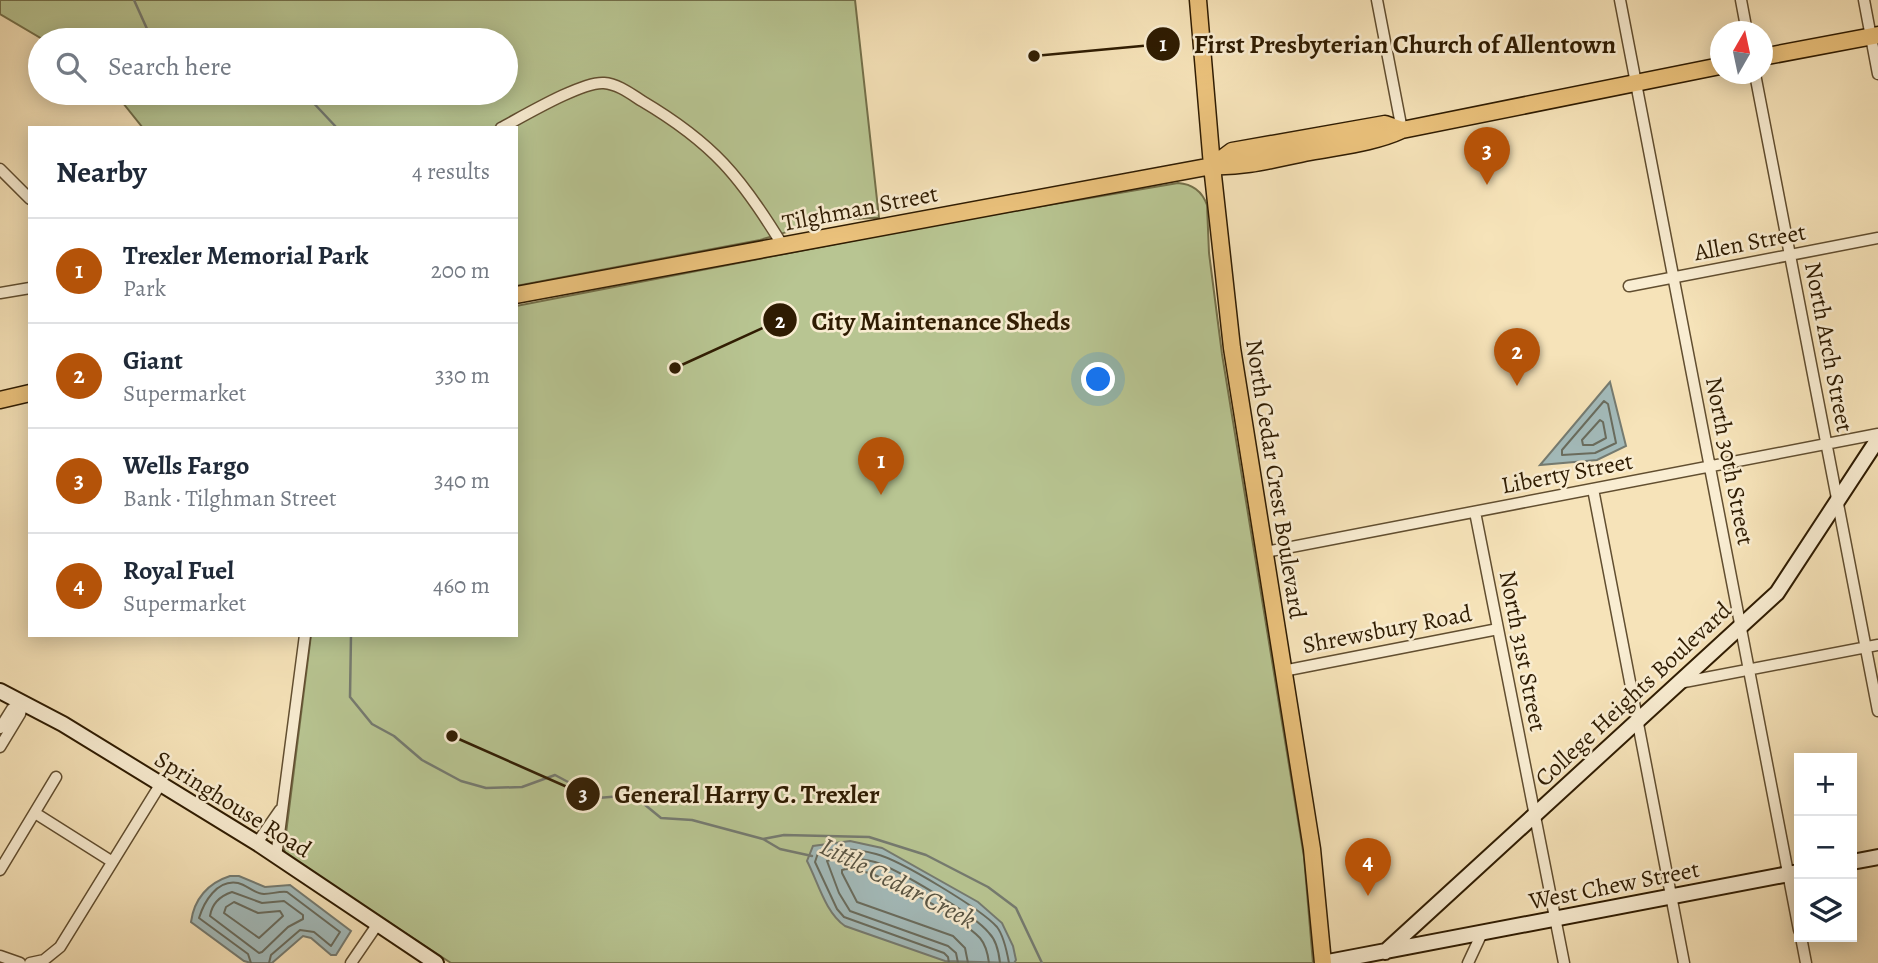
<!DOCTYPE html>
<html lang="en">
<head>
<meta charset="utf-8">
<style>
	body { margin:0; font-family:Alegreya,serif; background:#f6f6f7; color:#1f2937 }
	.controls { position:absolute; right:21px; bottom:21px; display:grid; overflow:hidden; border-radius:0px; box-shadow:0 4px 18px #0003 }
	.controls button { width:63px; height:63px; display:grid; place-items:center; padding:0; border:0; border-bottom:2px solid #e0e1e3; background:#fff; color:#1f2937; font:35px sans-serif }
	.compass { position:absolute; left:1710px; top:21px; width:63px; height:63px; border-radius:50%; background:#fff; box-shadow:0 4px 18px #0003; rotate:9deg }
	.you { position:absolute; left:1099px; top:380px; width:24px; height:24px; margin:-18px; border:5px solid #fff; border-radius:50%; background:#1a73e8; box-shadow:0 0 0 10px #1a73e833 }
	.badge { display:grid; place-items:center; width:46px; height:46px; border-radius:50%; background:#b45309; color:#fff; font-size:23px; font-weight:700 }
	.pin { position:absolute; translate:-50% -58px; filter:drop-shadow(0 2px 4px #0008) }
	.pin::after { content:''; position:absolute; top:37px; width:24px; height:21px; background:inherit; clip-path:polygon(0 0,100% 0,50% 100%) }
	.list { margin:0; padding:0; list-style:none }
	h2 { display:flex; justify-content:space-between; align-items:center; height:91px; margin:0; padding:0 28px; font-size:30px }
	h2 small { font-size:23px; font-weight:400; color:#747a83 }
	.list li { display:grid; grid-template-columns:46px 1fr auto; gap:21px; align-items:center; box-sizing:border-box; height:105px; padding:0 28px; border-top:2px solid #e0e1e3 }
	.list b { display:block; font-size:26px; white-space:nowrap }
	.list p { margin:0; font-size:23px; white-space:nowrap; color:#747a83 }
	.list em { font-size:23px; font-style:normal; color:#747a83 }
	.icon { flex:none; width:38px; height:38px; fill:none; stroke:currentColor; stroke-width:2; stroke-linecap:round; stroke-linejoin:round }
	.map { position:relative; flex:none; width:1878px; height:963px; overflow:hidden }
	.search { position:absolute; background:#fff; box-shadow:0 4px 18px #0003; left:28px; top:28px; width:490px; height:77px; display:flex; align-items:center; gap:18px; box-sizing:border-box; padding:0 24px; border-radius:38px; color:#747a83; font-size:26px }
	.panel { position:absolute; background:#fff; box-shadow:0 4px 18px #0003; left:28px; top:126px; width:490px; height:511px; border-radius:0px }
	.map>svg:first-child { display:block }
	.green { fill:#b8c592; stroke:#74704a; stroke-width:2 }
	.water { fill:#a3bbbb; stroke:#757b71; stroke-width:2 }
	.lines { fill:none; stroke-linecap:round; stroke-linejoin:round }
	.shore { stroke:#696c5e; stroke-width:2 }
	.stream { stroke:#757b71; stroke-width:2.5 }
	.street-casing { stroke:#614e30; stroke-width:13 }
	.secondary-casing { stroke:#2f1c02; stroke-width:18 }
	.primary-casing { stroke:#2f1c02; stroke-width:19 }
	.street { stroke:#f9edd2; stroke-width:10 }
	.secondary { stroke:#f9edd2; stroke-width:14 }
	.primary { stroke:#ebc27c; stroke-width:16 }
	.labels { text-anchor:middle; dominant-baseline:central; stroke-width:5; stroke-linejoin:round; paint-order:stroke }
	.street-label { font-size:24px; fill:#2f1c02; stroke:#f9edd2 }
	.water-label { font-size:26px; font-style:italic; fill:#585443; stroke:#f9edd2 }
	.leader { fill:none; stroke:#2f1c02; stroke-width:2.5 }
	.callout-dot { fill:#2f1c02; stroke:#f9edd2; stroke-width:2.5 }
	.mark-label { font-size:21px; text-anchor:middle; font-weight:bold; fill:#fff }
	.callout-label { font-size:26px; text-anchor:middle; font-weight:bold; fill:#2f1c02; stroke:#f9edd2; stroke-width:5; stroke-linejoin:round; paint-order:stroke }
</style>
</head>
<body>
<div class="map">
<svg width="1878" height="963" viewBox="0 0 1878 963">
	<rect width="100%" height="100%" fill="#f6e3b9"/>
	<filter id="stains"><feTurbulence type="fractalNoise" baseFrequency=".00286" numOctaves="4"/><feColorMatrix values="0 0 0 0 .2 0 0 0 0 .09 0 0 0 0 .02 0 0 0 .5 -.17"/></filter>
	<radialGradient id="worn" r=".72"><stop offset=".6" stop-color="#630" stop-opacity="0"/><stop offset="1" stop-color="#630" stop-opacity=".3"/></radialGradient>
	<path class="green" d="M 0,0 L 855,0 L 879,218 C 839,217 798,228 760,240 L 516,286 L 516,128 L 143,128 L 115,93 L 506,93 L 506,40 L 44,40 L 0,14 Z
		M 1178,183 C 1193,184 1202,191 1207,205 L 1209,253 L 1222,354 L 1304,857 L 1313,963 L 451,963 L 285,854 L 284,849 L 311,635 L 516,635 L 516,306 L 949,222 Z"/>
	<path class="water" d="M 1610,382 L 1626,446 L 1597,460 L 1540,465 Z
		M 850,841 L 882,848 L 978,902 L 1002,923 L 1013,946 L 1016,960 L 1014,963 L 945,961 L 845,926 C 825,912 818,882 807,861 L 813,846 Z
		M 230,876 L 239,876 L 265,887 L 290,885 L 351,931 L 336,955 L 331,955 L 311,938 L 303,936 L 272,963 L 251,963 L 244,961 L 191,922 C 194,899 208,883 230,876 Z"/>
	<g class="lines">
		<path class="shore" d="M 1604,401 L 1608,404 L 1616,443 L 1595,453 L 1562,455 L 1562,450 Z
			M 1600,420 L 1603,422 L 1606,438 L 1593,445 L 1583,445 L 1582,440 Z
			M 232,892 L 262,903 L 284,901 L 303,915 L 303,919 L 288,927 L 262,952 L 259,953 L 210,916 C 212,903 220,896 232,892 Z
			M 234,902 L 258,913 L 280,911 L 283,916 L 259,938 L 224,913 L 226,907 Z
			M 251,963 L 248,954 L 199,918 C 204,902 217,879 238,883 C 247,885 255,894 264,894 C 272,894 279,891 287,892 L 340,932 L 331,946 L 314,932 L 300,930 L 271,955 L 269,963
			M 949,963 L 948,957 L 944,953 L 844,917 L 837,909 L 815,862 L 818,853 C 837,847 857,849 876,854 C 900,860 981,909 997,927 C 1004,936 1007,952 1009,963
			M 958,963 L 956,953 L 948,946 L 850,911 L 839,893 L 827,861 C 842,856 859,858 875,862 C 897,869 975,915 989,933 C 996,940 999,953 1000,963
			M 968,963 L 965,948 L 953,936 L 857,902 L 842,873 L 842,870 C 867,861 961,918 980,938 C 986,945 988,955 989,963"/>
		<path class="stream" d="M 134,0 L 152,40
			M 221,93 L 225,95 L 244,93
			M 263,93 L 307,96 L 337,128
			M 351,635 L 350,697 L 372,724 L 394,736 L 422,760 L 461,781 L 486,788 L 522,787 L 555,775 L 598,798 L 633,795 L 661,818 L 692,820 L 763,839 L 784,835 L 869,837 L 926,855 L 988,887 L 1016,908 L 1042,963
			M 763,839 L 780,849 L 812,856"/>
		<defs>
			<path id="street" d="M 1377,0 L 1402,130
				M 1620,0 L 1799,930
				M 1741,0 L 1747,32
				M 1864,0 L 1878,74
				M 1755,74 L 1878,711
				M 501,128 C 522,117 582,81 604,83 C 618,84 631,94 642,101 C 713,143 741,177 783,246
				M 0,169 L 30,199
				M 1629,286 L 1878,238
				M 0,293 L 30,288
				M 1593,489 L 1684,963
				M 1475,512 L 1564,963
				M 1265,552 L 1878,434
				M 1283,671 L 1498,629
				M 1679,683 L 1878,645
				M 0,728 L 12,709 L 23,703
				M 0,747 L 20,714 L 23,703
				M 35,813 L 111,861
				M 257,843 L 280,810
				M 276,857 L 305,635
				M 0,870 L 56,777
				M 1801,937 L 1806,963
				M 0,956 L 20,963
				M 30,963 L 44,960 L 60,947 L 160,785
				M 351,963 L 377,925
				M 1468,963 L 1482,933"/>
			<path id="secondary" d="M 0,691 L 63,724 L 257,843 L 436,963
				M 1852,862 L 1878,857
				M 1385,952 L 1777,593 L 1878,439
				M 1323,963 L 1799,872"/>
			<path id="primary" d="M 1198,0 L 1212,166 L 1232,348 L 1312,849 L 1323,963
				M 1762,57 L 1878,35
				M 1212,166 L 1232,151 L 1385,124 L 1402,130
				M 516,295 L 1212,166 C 1245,168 1278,158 1310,152 C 1341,146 1374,143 1402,130 L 1720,66
				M 0,400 L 30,393"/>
		</defs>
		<use href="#street" class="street-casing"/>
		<use href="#secondary" class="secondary-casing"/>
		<use href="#primary" class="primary-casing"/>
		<use href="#street" class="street"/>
		<use href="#secondary" class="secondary"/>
		<use href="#primary" class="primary"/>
	</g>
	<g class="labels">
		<g class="street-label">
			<text transform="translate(860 208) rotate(-11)">Tilghman Street</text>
			<text transform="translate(1750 242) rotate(-11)">Allen Street</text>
			<text transform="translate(1829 347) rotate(79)">North Arch Street</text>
			<text transform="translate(1730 461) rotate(79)">North 30th Street</text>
			<text transform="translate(1567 473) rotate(-11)">Liberty Street</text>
			<text transform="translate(1276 479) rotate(81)">North Cedar Crest Boulevard</text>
			<text transform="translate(1387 629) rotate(-11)">Shrewsbury Road</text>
			<text transform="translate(1523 651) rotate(79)">North 31st Street</text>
			<text transform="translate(1633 694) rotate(-43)">College Heights Boulevard</text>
			<text transform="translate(233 804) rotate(32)">Springhouse Road</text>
			<text transform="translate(1614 885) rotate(-11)">West Chew Street</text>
		</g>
		<g class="water-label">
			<text transform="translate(898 883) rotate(27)">Little Cedar Creek</text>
		</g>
	</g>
	<path class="leader" d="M1034 56L1163 44M675 368L780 320M452 736L583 794"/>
	<g class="callout-dot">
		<circle cx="1034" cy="56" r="7"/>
		<circle cx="675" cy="368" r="7"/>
		<circle cx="452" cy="736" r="7"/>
		<circle cx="1163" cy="44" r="18"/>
		<circle cx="780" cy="320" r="18"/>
		<circle cx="583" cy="794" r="18"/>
	</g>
	<g class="mark-label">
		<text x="1163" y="51">1</text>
		<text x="780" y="328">2</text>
		<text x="583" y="801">3</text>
	</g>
	<g class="callout-label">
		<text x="1405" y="53">First Presbyterian Church of Allentown</text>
		<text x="941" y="330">City Maintenance Sheds</text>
		<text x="747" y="803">General Harry C. Trexler</text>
	</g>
	<rect width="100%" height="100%" filter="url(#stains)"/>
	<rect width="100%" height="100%" fill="url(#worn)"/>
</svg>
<div class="controls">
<button>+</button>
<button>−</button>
<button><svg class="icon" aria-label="layers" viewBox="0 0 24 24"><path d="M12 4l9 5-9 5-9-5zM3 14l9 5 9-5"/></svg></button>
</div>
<svg class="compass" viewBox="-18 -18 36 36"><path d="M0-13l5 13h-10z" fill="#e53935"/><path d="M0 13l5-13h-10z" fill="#747a83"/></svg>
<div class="you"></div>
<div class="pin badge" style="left:881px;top:495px">1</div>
<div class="pin badge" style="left:1517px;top:386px">2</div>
<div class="pin badge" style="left:1487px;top:185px">3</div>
<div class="pin badge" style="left:1368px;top:896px">4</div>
<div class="search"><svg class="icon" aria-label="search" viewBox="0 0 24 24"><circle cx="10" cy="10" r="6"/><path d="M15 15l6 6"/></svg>Search here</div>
<section class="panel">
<h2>Nearby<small>4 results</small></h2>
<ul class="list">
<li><span class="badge">1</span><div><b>Trexler Memorial Park</b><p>Park</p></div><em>200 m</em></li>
<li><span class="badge">2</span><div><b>Giant</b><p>Supermarket</p></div><em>330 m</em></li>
<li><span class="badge">3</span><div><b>Wells Fargo</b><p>Bank · Tilghman Street</p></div><em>340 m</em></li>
<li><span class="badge">4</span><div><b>Royal Fuel</b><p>Supermarket</p></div><em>460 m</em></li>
</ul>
</section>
</div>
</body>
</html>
